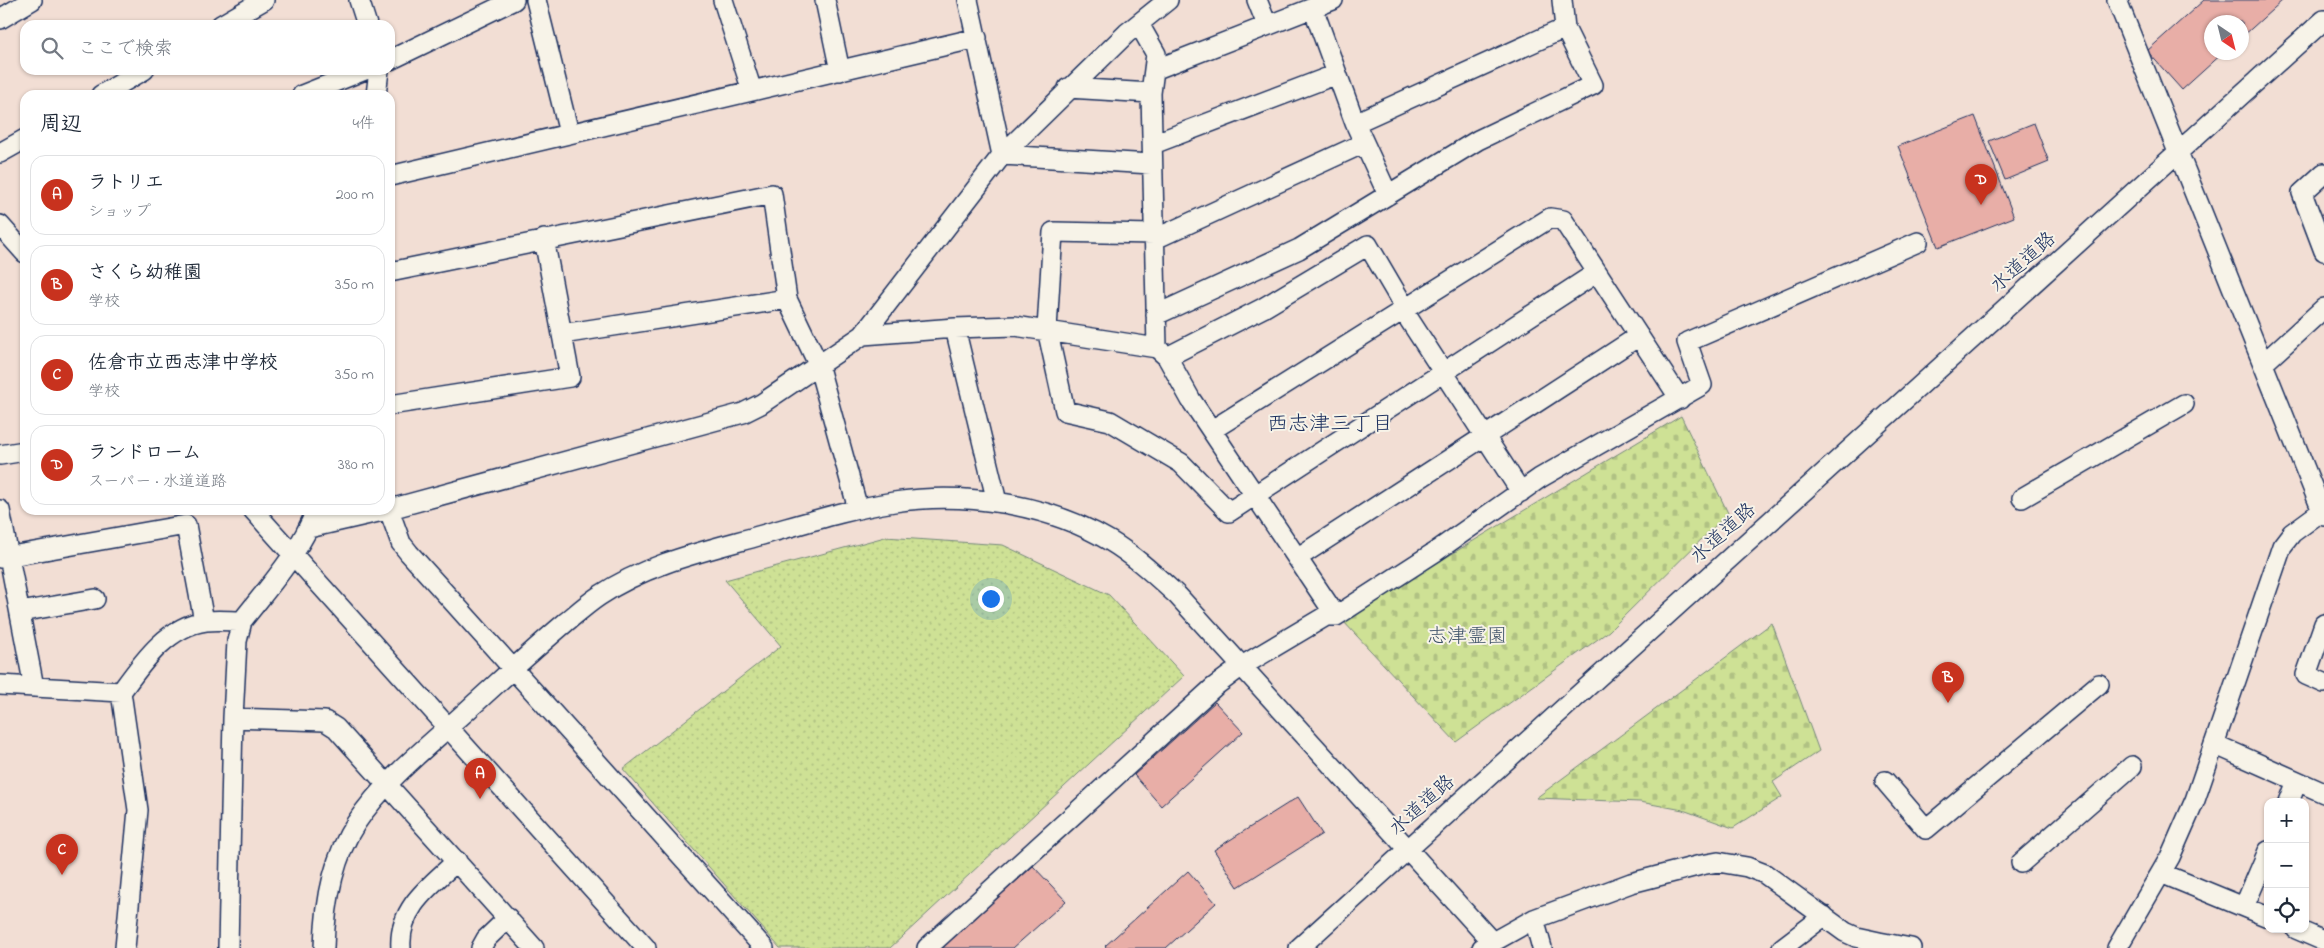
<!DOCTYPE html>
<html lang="ja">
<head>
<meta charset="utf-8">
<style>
	body { margin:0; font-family:"Indie Flower","Klee One",sans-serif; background:#f2f2f3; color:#1f2937 }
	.controls { position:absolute; right:15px; bottom:15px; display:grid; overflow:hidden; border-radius:10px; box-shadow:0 1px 4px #0004 }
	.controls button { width:45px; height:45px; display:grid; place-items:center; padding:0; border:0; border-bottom:1px solid #e0e1e3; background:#fff; color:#1f2937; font:25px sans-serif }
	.compass { position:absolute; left:2204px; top:15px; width:45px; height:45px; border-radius:50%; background:#fff; box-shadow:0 1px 4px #0004; rotate:145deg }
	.you { position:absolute; left:990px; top:598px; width:18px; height:18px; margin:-12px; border:4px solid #fff; border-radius:50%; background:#1a73e8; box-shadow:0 0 0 8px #1a73e833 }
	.badge { display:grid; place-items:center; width:32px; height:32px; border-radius:50%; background:#c8321e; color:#fff; font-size:16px; font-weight:700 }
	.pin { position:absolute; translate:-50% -41px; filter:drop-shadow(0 1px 2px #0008) }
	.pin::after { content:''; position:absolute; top:26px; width:18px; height:15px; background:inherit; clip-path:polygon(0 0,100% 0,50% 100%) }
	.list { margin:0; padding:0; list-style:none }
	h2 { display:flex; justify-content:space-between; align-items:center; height:65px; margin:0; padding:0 20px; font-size:21px }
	h2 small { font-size:16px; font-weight:400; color:#747a83 }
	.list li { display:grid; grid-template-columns:32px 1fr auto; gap:15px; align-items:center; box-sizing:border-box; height:80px; margin:0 10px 10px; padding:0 10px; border:1px solid #e0e1e3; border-radius:15px }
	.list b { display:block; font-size:19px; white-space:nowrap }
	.list p { margin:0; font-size:16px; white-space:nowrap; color:#747a83 }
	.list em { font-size:16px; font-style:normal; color:#747a83 }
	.icon { flex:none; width:28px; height:28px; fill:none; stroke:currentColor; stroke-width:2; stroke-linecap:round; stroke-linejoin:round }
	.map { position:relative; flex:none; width:2324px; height:948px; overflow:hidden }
	.search { position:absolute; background:#fff; box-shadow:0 1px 4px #0004; left:20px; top:20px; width:375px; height:55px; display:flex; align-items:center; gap:12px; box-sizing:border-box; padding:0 18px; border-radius:15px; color:#747a83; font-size:19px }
	.panel { position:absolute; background:#fff; box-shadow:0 1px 4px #0004; left:20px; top:90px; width:375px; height:425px; border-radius:15px }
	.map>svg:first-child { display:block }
	.cemetery { fill:url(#cemetery-stones); stroke:#74887a }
	.park { fill:url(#park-dots); stroke:#74887a }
	.building { fill:#e8aea7; stroke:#1b2f5e }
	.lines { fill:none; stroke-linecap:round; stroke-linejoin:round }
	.minor-casing { stroke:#1b2f5e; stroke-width:22 }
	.minor { stroke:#f7f3e8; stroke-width:19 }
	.labels { text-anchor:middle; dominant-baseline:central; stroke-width:4; stroke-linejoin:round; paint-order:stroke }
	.street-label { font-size:20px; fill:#1b2f5e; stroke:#f7f3e8 }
	.park-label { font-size:20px; fill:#3f5369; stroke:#f7f3e8 }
	.neighbourhood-label { font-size:21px; fill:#1b2f5e; stroke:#f7f3e8 }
</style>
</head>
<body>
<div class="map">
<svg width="2324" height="948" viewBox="0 0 2324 948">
	<defs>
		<pattern id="cemetery-stones" width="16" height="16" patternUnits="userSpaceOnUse" patternTransform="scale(1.25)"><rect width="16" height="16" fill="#cee195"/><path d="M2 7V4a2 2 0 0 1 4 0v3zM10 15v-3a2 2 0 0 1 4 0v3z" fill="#b0c183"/></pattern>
		<pattern id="park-dots" width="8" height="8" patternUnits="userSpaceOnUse" patternTransform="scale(1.25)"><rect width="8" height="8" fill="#cee195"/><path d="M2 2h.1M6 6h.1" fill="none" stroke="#b0c183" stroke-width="1.8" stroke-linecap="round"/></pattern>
	</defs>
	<rect width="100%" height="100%" fill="#f2ded4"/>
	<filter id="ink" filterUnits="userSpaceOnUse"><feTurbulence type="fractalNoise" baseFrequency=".02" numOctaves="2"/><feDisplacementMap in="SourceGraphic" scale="10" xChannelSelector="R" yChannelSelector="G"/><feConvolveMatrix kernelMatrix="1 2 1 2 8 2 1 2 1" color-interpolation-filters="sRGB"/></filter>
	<g filter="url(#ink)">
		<path class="cemetery" d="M 1681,416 L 1728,513 L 1609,631 L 1456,742 L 1342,620 Z
			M 1772,623 L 1819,751 L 1773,782 L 1782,797 L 1733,828 L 1683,810 L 1640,802 L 1536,798 Z"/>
		<path class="park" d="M 885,537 L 1003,545 L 1109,595 L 1184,676 L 890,948 L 780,948 L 623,769 L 781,646 L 725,580 Z"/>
		<path class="building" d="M 2204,0 L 2283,0 L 2242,37 L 2242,22 L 2212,22 L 2212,52 L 2224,52 L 2182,90 L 2147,51 Z
			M 1975,116 L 2014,217 L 1938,247 L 1898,146 Z
			M 2034,123 L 2049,162 L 2005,180 L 1989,141 Z
			M 1215,702 L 1243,732 L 1161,806 L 1134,775 Z
			M 1298,797 L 1322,834 L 1238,887 L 1214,850 Z
			M 1033,866 L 1066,901 L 1013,948 L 942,948 Z
			M 1188,871 L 1216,903 L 1166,948 L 1107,948 L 1105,946 Z"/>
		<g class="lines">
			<defs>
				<path id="minor" d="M 359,0 L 367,25
					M 536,0 L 569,133
					M 723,0 L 752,91
					M 825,0 L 840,71
					M 968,0 L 1002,155 L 1151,164
					M 1257,0 L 1267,25
					M 2117,0 L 2324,516
					M 1313,8 L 1355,123 L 1388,195
					M 0,19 L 32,0
					M 1139,24 L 1156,54 L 1151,93 L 1157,348
					M 221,25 L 264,0
					M 390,60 L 514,0
					M 1154,70 L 1333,0
					M 1068,88 L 1151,93
					M 101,95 L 144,70
					M 302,95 L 365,70
					M 376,95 L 379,70
					M 1355,123 L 1565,28
					M 1153,144 L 1337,74
					M 0,153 L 25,139
					M 2324,173 L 2302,193 L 2324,251
					M 390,176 L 977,38
					M 0,225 L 25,253
					M 1154,234 L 1053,232 L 1047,329 L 1065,411 L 1110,421 L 1181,463 L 1229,512 L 1596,273
					M 1155,239 L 1364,143
					M 390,272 L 772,194 L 787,299 L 818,364 L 858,509
					M 1403,310 L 1521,492
					M 1156,315 L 1299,249 L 1478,140 L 1593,85 L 1565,28 L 1562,0
					M 955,328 L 997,502
					M 562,334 L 787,299
					M 863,335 L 955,328 L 1015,326 L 1157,348 L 1167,357 L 1191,400 L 1336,616
					M 1167,357 L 1263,308 L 1368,245 L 1405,308
					M 2264,363 L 2324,308
					M 390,405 L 570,377 L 544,239
					M 1212,430 L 1550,218 L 1563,220 L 1680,399
					M 0,455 L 25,451
					M 2022,498 L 2184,404
					M 390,509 L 743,413 L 761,404 L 863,335 L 1002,155 L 1127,33 L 1168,0
					M 0,510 L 34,687
					M 253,510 L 646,948
					M 389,510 L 401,543 L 409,553 L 764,948
					M 309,528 L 387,510
					M 0,558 L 186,525 L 204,621
					M 1297,558 L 1639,336
					M 20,612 L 95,599
					M 2324,624 L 2306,675 L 2324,683
					M 0,685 L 121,692
					M 233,718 L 325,721 L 336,728 L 534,948
					M 2214,744 L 2324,793
					M 1885,781 L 1926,829 L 2099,684
					M 2289,802 L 2297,781
					M 2021,863 L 2132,766
					M 2161,873 L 2268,917
					M 2244,907 L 2268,851
					M 1534,919 L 1542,948
					M 2296,929 L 2324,941
					M 125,948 L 138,810 L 121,692 C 142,663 167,626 206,621 C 218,620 230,621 242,621 C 270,585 300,553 316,510
					M 228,948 L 233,718 L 237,641 L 242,621
					M 324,948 C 325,905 332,859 356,823 C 386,778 432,743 471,707 C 502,679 533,650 565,623 C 576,614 587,604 599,596 C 648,563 705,551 762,535 C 805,523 849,509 894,502 C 965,491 1048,504 1110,541 C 1135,556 1157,577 1178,596 L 1492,942
					M 401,948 C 398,908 430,886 457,861
					M 481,948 L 486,939 L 508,918
					M 927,948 L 1214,687 L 1242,666 L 1326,616 L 1336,616 L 1435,552 L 1540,478 L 1702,385 L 1687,342 L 1918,242
					M 1299,948 L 2324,20
					M 1482,948 L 1534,919 L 1631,883 L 1701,865 L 1718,862 L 1747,867 L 1765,874 L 1845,932 L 1856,937 L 1879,942
					M 1782,948 L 1824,916
					M 1874,948 L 1879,942 L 1911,948
					M 2117,948 L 2170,857 L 2195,800 L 2282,546 L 2292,533 L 2322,511"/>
			</defs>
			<use href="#minor" class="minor-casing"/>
			<use href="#minor" class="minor"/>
		</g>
	</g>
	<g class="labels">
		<g class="street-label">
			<text transform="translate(2024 263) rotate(-42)">水道道路</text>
			<text transform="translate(1724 534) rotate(-42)">水道道路</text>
			<text transform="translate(1423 806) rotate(-42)">水道道路</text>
		</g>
		<g class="park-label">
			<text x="1467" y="637">志津霊園</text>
		</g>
		<g class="neighbourhood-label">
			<text x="1330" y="425">西志津三丁目</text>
		</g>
	</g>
</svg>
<div class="controls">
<button>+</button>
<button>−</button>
<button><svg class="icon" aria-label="locate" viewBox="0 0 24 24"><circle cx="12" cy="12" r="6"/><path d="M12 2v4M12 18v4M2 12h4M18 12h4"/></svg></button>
</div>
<svg class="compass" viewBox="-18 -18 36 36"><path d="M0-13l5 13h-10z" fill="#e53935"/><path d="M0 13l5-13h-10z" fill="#747a83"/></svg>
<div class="you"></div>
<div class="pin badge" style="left:480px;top:799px">A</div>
<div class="pin badge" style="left:1948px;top:703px">B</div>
<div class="pin badge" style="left:62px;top:875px">C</div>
<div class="pin badge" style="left:1981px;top:205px">D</div>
<div class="search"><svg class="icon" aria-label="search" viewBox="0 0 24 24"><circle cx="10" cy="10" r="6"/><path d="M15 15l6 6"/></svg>ここで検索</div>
<section class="panel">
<h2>周辺<small>4件</small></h2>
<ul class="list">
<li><span class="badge">A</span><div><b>ラトリエ</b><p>ショップ</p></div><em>200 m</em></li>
<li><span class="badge">B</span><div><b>さくら幼稚園</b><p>学校</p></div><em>350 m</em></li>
<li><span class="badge">C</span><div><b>佐倉市立西志津中学校</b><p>学校</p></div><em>350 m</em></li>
<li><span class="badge">D</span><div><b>ランドローム</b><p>スーパー · 水道道路</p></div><em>380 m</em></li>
</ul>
</section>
</div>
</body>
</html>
